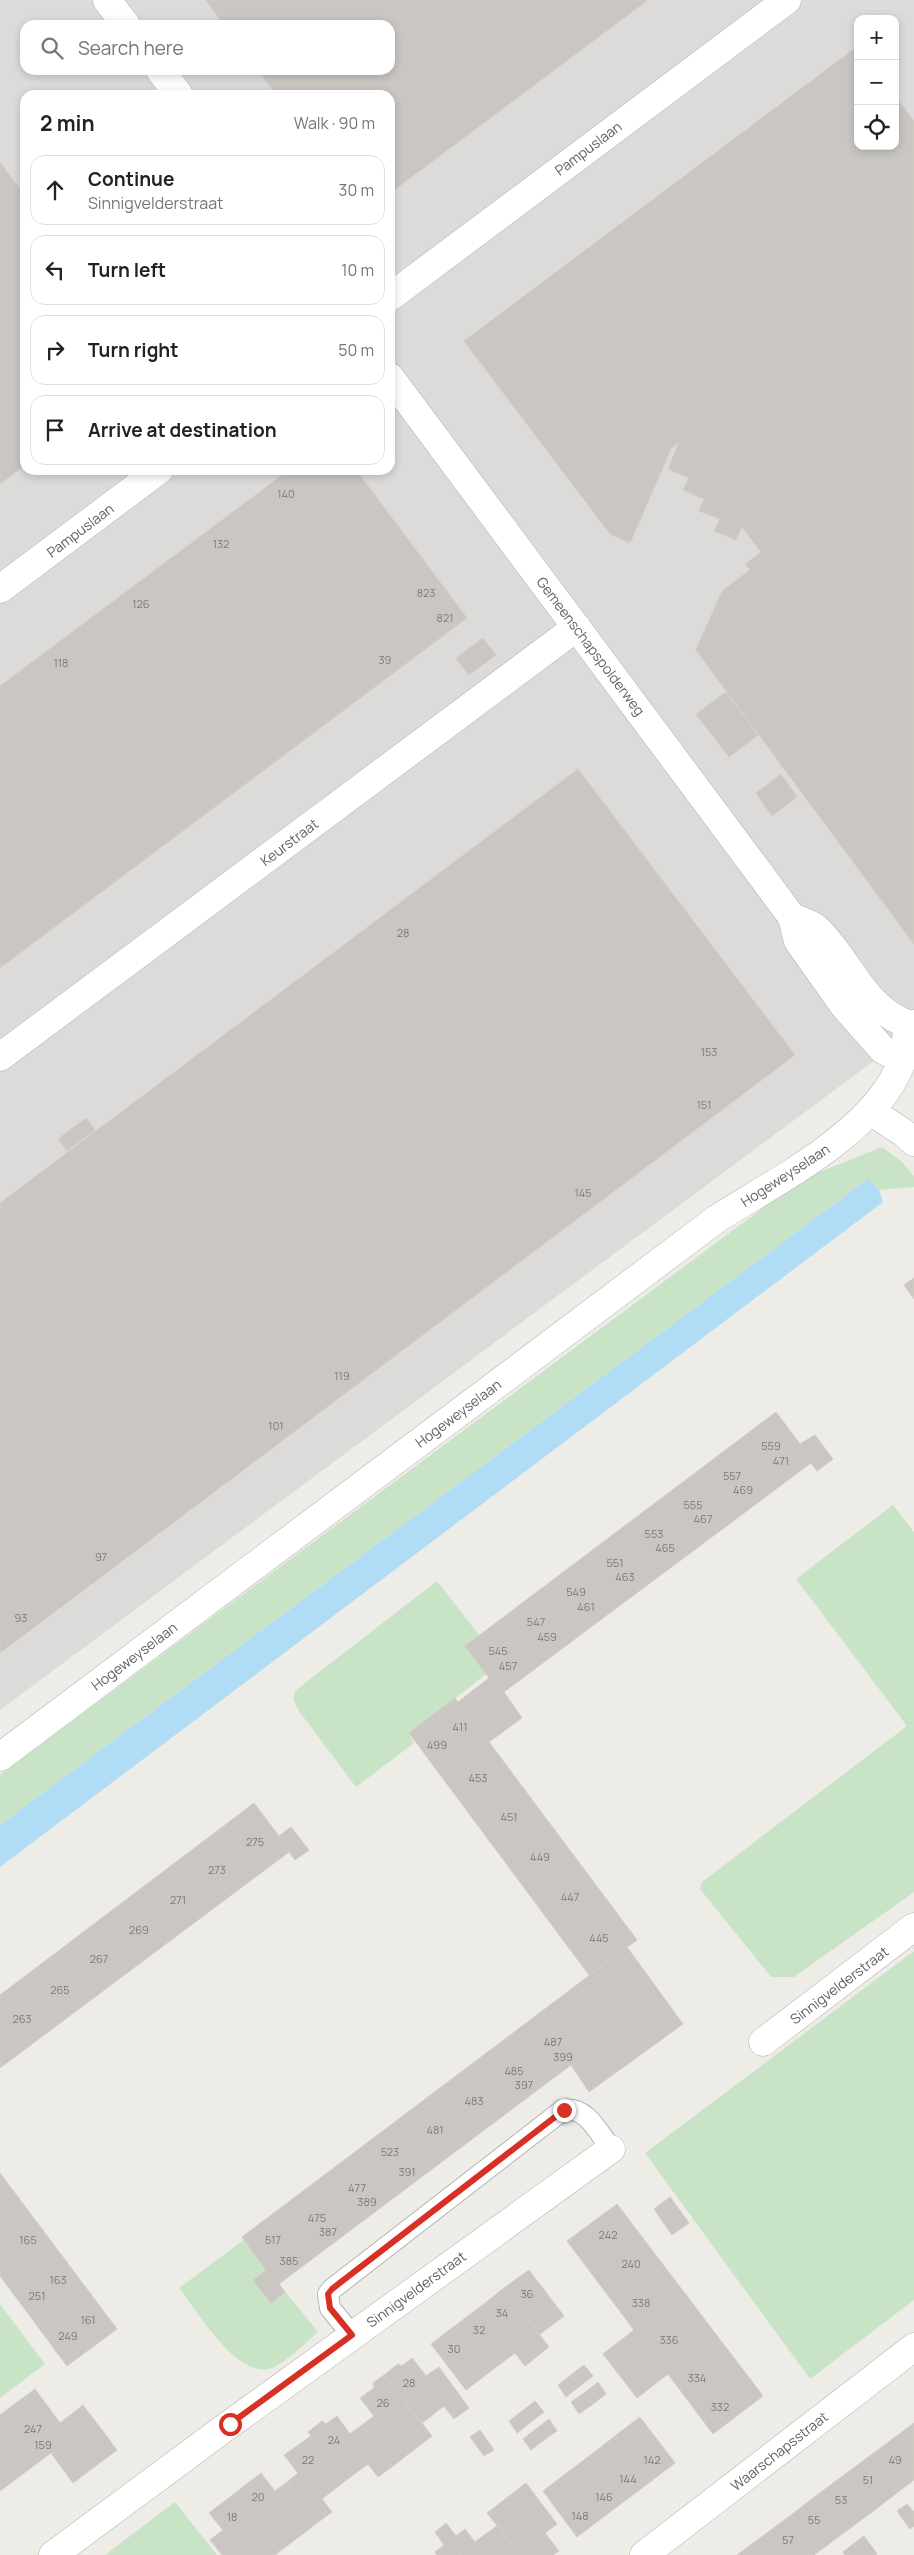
<!DOCTYPE html>
<html lang="en">
<head>
<meta charset="utf-8">
<style>
	body { margin:0; font-family:Manrope,sans-serif; background:#f2f2f2; color:#222 }
	.controls { position:absolute; right:15px; top:15px; display:grid; overflow:hidden; border-radius:10px; box-shadow:0 2px 8px #0003 }
	.controls button { width:45px; height:45px; display:grid; place-items:center; padding:0; border:0; border-bottom:1px solid #e0e0e0; background:#fff; color:#222; font:25px sans-serif }
	.stop { position:absolute; width:15px; height:15px; margin:-11px; border:4px solid #d93025; border-radius:50%; background:#fff }
	.stop.end { background:#d93025; border-color:#fff; box-shadow:0 1px 5px #0008 }
	.list { margin:0; padding:0; list-style:none }
	h2 { display:flex; justify-content:space-between; align-items:center; height:65px; margin:0; padding:0 20px; font-size:21px }
	h2 small { font-size:16px; font-weight:400; color:#767676 }
	.list li { display:grid; grid-template-columns:32px 1fr auto; gap:15px; align-items:center; box-sizing:border-box; height:70px; margin:0 10px 10px; padding:0 10px; border:1px solid #e0e0e0; border-radius:15px }
	.list b { display:block; font-size:19px; white-space:nowrap }
	.list p { margin:0; font-size:16px; white-space:nowrap; color:#767676 }
	.list em { font-size:16px; font-style:normal; color:#767676 }
	.icon { flex:none; width:28px; height:28px; fill:none; stroke:currentColor; stroke-width:2; stroke-linecap:round; stroke-linejoin:round }
	.map { position:relative; flex:none; width:914px; height:2555px; overflow:hidden }
	.search { position:absolute; background:#fff; box-shadow:0 2px 8px #0003; left:20px; top:20px; width:375px; height:55px; display:flex; align-items:center; gap:12px; box-sizing:border-box; padding:0 18px; border-radius:15px; color:#767676; font-size:19px }
	.panel { position:absolute; background:#fff; box-shadow:0 2px 8px #0003; left:20px; top:90px; width:375px; height:385px; border-radius:15px }
	.map>svg:first-child { display:block }
	.industrial { fill:#dddbd9; fill-rule:evenodd }
	.green { fill:#c8e3c6 }
	.water { fill:#b0dcf5 }
	.building { fill:#cac7c3; stroke:#d2cdc5 }
	.lines { fill:none; stroke-linecap:round; stroke-linejoin:round }
	.service-casing { stroke:#b1b4b7; stroke-width:22 }
	.minor-casing { stroke:#b1b4b7; stroke-width:29 }
	.tertiary-casing { stroke:#b1b4b7; stroke-width:29 }
	.secondary-casing { stroke:#b1b4b7; stroke-width:29 }
	.service { stroke:#fff; stroke-width:20 }
	.minor { stroke:#fff; stroke-width:28 }
	.tertiary { stroke:#fff; stroke-width:28 }
	.secondary { stroke:#fff; stroke-width:28 }
	.route { stroke:#d93025; stroke-width:6 }
	.labels { text-anchor:middle; dominant-baseline:central; stroke-width:4; stroke-linejoin:round; paint-order:stroke }
	.number-label { font-size:11px; fill:#797b7c }
	.street-label { font-size:14px; fill:#5e6265; stroke:#fff }
</style>
</head>
<body>
<div class="map">
<svg width="914" height="2555" viewBox="0 0 914 2555">
	<rect width="100%" height="100%" fill="#eeece7"/>
	<path class="industrial" d="M 0,0 L 914,0 L 914,1031 L 0,1710 ZM 858,19 L 895,19 L 895,146 L 858,146 ZM 25,25 L 390,25 L 390,70 L 25,70 ZM 25,95 L 390,95 L 390,470 L 25,470 Z"/>
	<path class="green" d="M 882,1147 L 901,1161 L 914,1176 L 914,1187 L 879,1190 L 868,1179 L 0,1825 L 0,1775 L 802,1179 Z
		M 893,1505 L 914,1532 L 914,1892 L 794,1977 L 771,1977 L 700,1889 L 702,1882 L 907,1726 L 796,1579 Z
		M 437,1581 L 479,1635 L 469,1644 L 489,1672 L 409,1734 L 414,1743 L 356,1787 L 299,1711 L 293,1699 L 296,1690 Z
		M 914,1951 L 914,2300 L 810,2379 L 645,2153 Z
		M 245,2239 L 269,2271 L 270,2301 L 284,2290 L 318,2332 C 305,2343 291,2358 276,2366 C 241,2386 198,2312 179,2288 Z
		M 0,2304 L 45,2364 L 0,2398 Z
		M 175,2502 L 217,2555 L 105,2555 Z"/>
	<path class="water" d="M 868,1179 L 879,1190 L 883,1202 L 0,1867 L 0,1825 Z"/>
	<path class="building" d="M 206,0 L 648,0 L 390,193 L 390,95 L 277,95 L 258,70 L 390,70 L 390,25 L 224,25 Z
		M 858,46 L 858,146 L 895,146 L 895,96 L 914,121 L 914,944 L 696,650 L 722,591 L 750,570 L 745,564 L 761,552 L 742,527 L 736,540 L 714,531 L 720,519 L 699,511 L 704,499 L 683,490 L 689,478 L 668,469 L 679,442 L 671,449 L 630,543 L 610,534 L 464,341 Z
		M 0,162 L 25,196 L 25,465 L 0,484 Z
		M 289,470 L 356,470 L 467,618 L 0,968 L 0,686 Z
		M 483,638 L 496,655 L 469,675 L 456,658 Z
		M 726,692 L 758,735 L 729,757 L 696,714 Z
		M 578,769 L 795,1055 L 0,1653 L 0,1203 Z
		M 781,774 L 797,797 L 772,816 L 756,793 Z
		M 86,1118 L 95,1130 L 67,1151 L 58,1139 Z
		M 914,1278 L 914,1299 L 904,1285 Z
		M 776,1412 L 800,1444 L 815,1435 L 833,1459 L 817,1471 L 811,1463 L 504,1692 L 522,1718 L 489,1742 L 637,1940 L 589,1975 L 409,1733 L 455,1698 L 458,1702 L 489,1678 L 465,1646 Z
		M 254,1803 L 279,1836 L 291,1827 L 309,1850 L 295,1860 L 289,1852 L 0,2068 L 0,1995 Z
		M 627,1947 L 683,2024 L 589,2092 L 571,2065 L 279,2284 L 285,2292 L 271,2303 L 253,2280 L 266,2270 L 242,2237 Z
		M 0,2173 L 117,2329 L 67,2366 L 0,2276 Z
		M 670,2197 L 689,2223 L 672,2235 L 654,2209 Z
		M 617,2204 L 763,2396 L 713,2434 L 668,2374 L 637,2398 L 603,2354 L 634,2330 L 567,2241 Z
		M 529,2270 L 564,2316 L 539,2335 L 504,2288 Z
		M 504,2288 L 549,2347 L 525,2366 L 480,2307 Z
		M 480,2307 L 515,2353 L 491,2371 L 456,2325 Z
		M 456,2325 L 491,2371 L 466,2390 L 431,2344 Z
		M 412,2358 L 426,2376 L 439,2367 L 469,2408 L 454,2419 L 444,2406 L 421,2424 L 384,2375 L 398,2364 L 402,2366 Z
		M 584,2365 L 593,2376 L 580,2386 L 571,2375 Z
		M 384,2375 L 432,2436 L 393,2466 L 362,2425 L 374,2416 L 360,2398 L 374,2388 L 373,2383 Z
		M 571,2375 L 580,2386 L 566,2397 L 558,2385 Z
		M 598,2382 L 606,2394 L 593,2404 L 584,2393 Z
		M 35,2389 L 60,2423 L 83,2405 L 117,2450 L 73,2483 L 51,2453 L 0,2491 L 0,2415 Z
		M 584,2393 L 593,2404 L 579,2414 L 571,2402 Z
		M 535,2401 L 544,2412 L 531,2422 L 522,2411 Z
		M 522,2411 L 531,2422 L 517,2433 L 509,2421 Z
		M 337,2416 L 350,2434 L 362,2425 L 393,2466 L 378,2477 L 368,2464 L 345,2481 L 308,2432 L 322,2421 L 326,2424 Z
		M 640,2417 L 675,2463 L 650,2482 L 615,2436 Z
		M 549,2419 L 557,2431 L 544,2440 L 536,2429 Z
		M 914,2423 L 914,2457 L 898,2435 Z
		M 536,2429 L 544,2440 L 531,2450 L 523,2439 Z
		M 480,2430 L 494,2450 L 484,2456 L 470,2437 Z
		M 898,2435 L 914,2457 L 914,2480 L 898,2492 L 871,2455 Z
		M 311,2436 L 345,2481 L 322,2499 L 332,2512 L 317,2523 L 287,2482 L 298,2473 L 284,2455 Z
		M 615,2436 L 650,2482 L 626,2500 L 592,2454 Z
		M 592,2454 L 626,2500 L 602,2518 L 568,2472 Z
		M 871,2455 L 898,2492 L 872,2512 L 844,2475 Z
		M 568,2472 L 602,2518 L 577,2537 L 543,2491 Z
		M 261,2473 L 275,2491 L 287,2482 L 317,2523 L 279,2552 L 235,2493 Z
		M 844,2475 L 872,2512 L 845,2532 L 817,2495 Z
		M 526,2483 L 557,2524 L 545,2533 L 559,2551 L 553,2555 L 520,2555 L 487,2513 Z
		M 235,2493 L 279,2552 L 275,2555 L 222,2555 L 210,2540 L 223,2530 L 209,2513 Z
		M 817,2495 L 845,2532 L 818,2552 L 791,2515 Z
		M 907,2504 L 914,2512 L 914,2526 L 910,2529 L 897,2511 Z
		M 791,2515 L 818,2552 L 814,2555 L 779,2555 L 764,2535 Z
		M 446,2523 L 456,2536 L 465,2529 L 475,2542 L 498,2525 L 520,2555 L 461,2555 L 440,2528 Z
		M 440,2528 L 461,2555 L 437,2555 L 435,2552 L 444,2545 L 435,2532 Z
		M 764,2535 L 779,2555 L 737,2555 Z
		M 864,2536 L 877,2554 L 875,2555 L 861,2555 L 853,2544 Z
		M 853,2544 L 861,2555 L 845,2555 L 843,2552 Z"/>
	<g class="lines">
		<defs>
			<path id="service" d="M 352,2335 L 330,2308 L 328,2294 L 332,2289 L 563,2110 C 586,2105 599,2133 611,2149"/>
			<path id="minor" d="M 390,297 L 787,0
				M 0,589 L 159,470
				M 0,1057 L 577,627
				M 870,1111 L 904,1133 L 914,1142
				M 763,2042 L 914,1927
				M 53,2555 L 230,2424 L 611,2149
				M 644,2555 L 914,2347"/>
			<path id="tertiary" d="M 107,0 L 126,25
				M 160,70 L 179,95
				M 390,377 L 792,917 L 798,941 L 844,1006 L 883,1050 L 903,1060
				M 792,917 C 799,920 810,923 816,928 C 848,957 864,1010 908,1024"/>
			<path id="secondary" d="M 0,1757 L 718,1218 C 778,1180 877,1131 902,1061 C 906,1050 906,1036 908,1024 L 914,1024"/>
		</defs>
		<use href="#service" class="service-casing"/>
		<use href="#minor" class="minor-casing"/>
		<use href="#tertiary" class="tertiary-casing"/>
		<use href="#secondary" class="secondary-casing"/>
		<use href="#service" class="service"/>
		<use href="#minor" class="minor"/>
		<use href="#tertiary" class="tertiary"/>
		<use href="#secondary" class="secondary"/>
	</g>
	<g class="lines">
		<path class="route" d="M 230,2424 L 352,2335 L 330,2308 L 328,2294 L 332,2289 L 564,2110"/>
	</g>
	<g class="labels">
		<g class="number-label">
			<text x="286" y="493">140</text>
			<text x="221" y="543">132</text>
			<text x="426" y="592">823</text>
			<text x="141" y="603">126</text>
			<text x="445" y="617">821</text>
			<text x="385" y="659">39</text>
			<text x="61" y="662">118</text>
			<text x="403" y="932">28</text>
			<text x="709" y="1051">153</text>
			<text x="704" y="1104">151</text>
			<text x="583" y="1192">145</text>
			<text x="342" y="1375">119</text>
			<text x="276" y="1425">101</text>
			<text x="771" y="1445">559</text>
			<text x="781" y="1460">471</text>
			<text x="732" y="1475">557</text>
			<text x="743" y="1489">469</text>
			<text x="693" y="1504">555</text>
			<text x="703" y="1518">467</text>
			<text x="654" y="1533">553</text>
			<text x="665" y="1547">465</text>
			<text x="101" y="1556">97</text>
			<text x="615" y="1562">551</text>
			<text x="625" y="1576">463</text>
			<text x="576" y="1591">549</text>
			<text x="586" y="1606">461</text>
			<text x="21" y="1617">93</text>
			<text x="536" y="1621">547</text>
			<text x="547" y="1636">459</text>
			<text x="498" y="1650">545</text>
			<text x="508" y="1665">457</text>
			<text x="460" y="1726">411</text>
			<text x="437" y="1744">499</text>
			<text x="478" y="1777">453</text>
			<text x="509" y="1816">451</text>
			<text x="255" y="1841">275</text>
			<text x="540" y="1856">449</text>
			<text x="217" y="1869">273</text>
			<text x="570" y="1896">447</text>
			<text x="178" y="1899">271</text>
			<text x="139" y="1929">269</text>
			<text x="599" y="1937">445</text>
			<text x="99" y="1958">267</text>
			<text x="60" y="1989">265</text>
			<text x="22" y="2018">263</text>
			<text x="553" y="2041">487</text>
			<text x="563" y="2056">399</text>
			<text x="514" y="2070">485</text>
			<text x="524" y="2084">397</text>
			<text x="474" y="2100">483</text>
			<text x="435" y="2129">481</text>
			<text x="390" y="2151">523</text>
			<text x="407" y="2171">391</text>
			<text x="357" y="2187">477</text>
			<text x="367" y="2201">389</text>
			<text x="317" y="2217">475</text>
			<text x="328" y="2231">387</text>
			<text x="608" y="2234">242</text>
			<text x="28" y="2239">165</text>
			<text x="273" y="2239">517</text>
			<text x="289" y="2260">385</text>
			<text x="631" y="2263">240</text>
			<text x="58" y="2279">163</text>
			<text x="527" y="2293">36</text>
			<text x="37" y="2295">251</text>
			<text x="641" y="2302">338</text>
			<text x="502" y="2312">34</text>
			<text x="88" y="2319">161</text>
			<text x="479" y="2329">32</text>
			<text x="68" y="2335">249</text>
			<text x="669" y="2339">336</text>
			<text x="454" y="2348">30</text>
			<text x="697" y="2377">334</text>
			<text x="409" y="2382">28</text>
			<text x="383" y="2402">26</text>
			<text x="720" y="2406">332</text>
			<text x="33" y="2428">247</text>
			<text x="334" y="2439">24</text>
			<text x="43" y="2444">159</text>
			<text x="308" y="2459">22</text>
			<text x="652" y="2459">142</text>
			<text x="895" y="2459">49</text>
			<text x="628" y="2478">144</text>
			<text x="868" y="2479">51</text>
			<text x="258" y="2496">20</text>
			<text x="604" y="2496">146</text>
			<text x="841" y="2499">53</text>
			<text x="580" y="2515">148</text>
			<text x="232" y="2516">18</text>
			<text x="814" y="2519">55</text>
			<text x="788" y="2539">57</text>
		</g>
		<g class="street-label">
			<text transform="translate(588 148) rotate(-37)">Pampuslaan</text>
			<text transform="translate(80 530) rotate(-37)">Pampuslaan</text>
			<text transform="translate(591 646) rotate(53)">Gemeenschapspolderweg</text>
			<text transform="translate(289 842) rotate(-37)">Keurstraat</text>
			<text transform="translate(785 1175) rotate(-33)">Hogeweyselaan</text>
			<text transform="translate(458 1413) rotate(-37)">Hogeweyselaan</text>
			<text transform="translate(134 1656) rotate(-37)">Hogeweyselaan</text>
			<text transform="translate(839 1985) rotate(-37)">Sinnigvelderstraat</text>
			<text transform="translate(416 2289) rotate(-36)">Sinnigvelderstraat</text>
			<text transform="translate(779 2451) rotate(-38)">Waarschapsstraat</text>
		</g>
	</g>
</svg>
<div class="controls">
<button>+</button>
<button>−</button>
<button><svg class="icon" aria-label="locate" viewBox="0 0 24 24"><circle cx="12" cy="12" r="6"/><path d="M12 2v4M12 18v4M2 12h4M18 12h4"/></svg></button>
</div>
<div class="stop" style="left:230px;top:2424px"></div>
<div class="stop end" style="left:564px;top:2110px"></div>
<div class="search"><svg class="icon" aria-label="search" viewBox="0 0 24 24"><circle cx="10" cy="10" r="6"/><path d="M15 15l6 6"/></svg>Search here</div>
<section class="panel">
<h2>2 min<small>Walk · 90 m</small></h2>
<ul class="list">
<li><svg class="icon" aria-label="ahead" viewBox="0 0 24 24"><path d="M12 20V5M6 11l6-6 6 6"/></svg><div><b>Continue</b><p>Sinnigvelderstraat</p></div><em>30 m</em></li>
<li><svg class="icon" aria-label="left" viewBox="0 0 24 24"><path d="M17 20v-9H6M10 6l-5 5 5 5"/></svg><div><b>Turn left</b></div><em>10 m</em></li>
<li><svg class="icon" aria-label="right" viewBox="0 0 24 24"><path d="M7 20v-9h11M14 6l5 5-5 5"/></svg><div><b>Turn right</b></div><em>50 m</em></li>
<li><svg class="icon" aria-label="arrive" viewBox="0 0 24 24"><path d="M6 21V4h12l-3 4 3 4H6"/></svg><div><b>Arrive at destination</b></div></li>
</ul>
</section>
</div>
</body>
</html>
